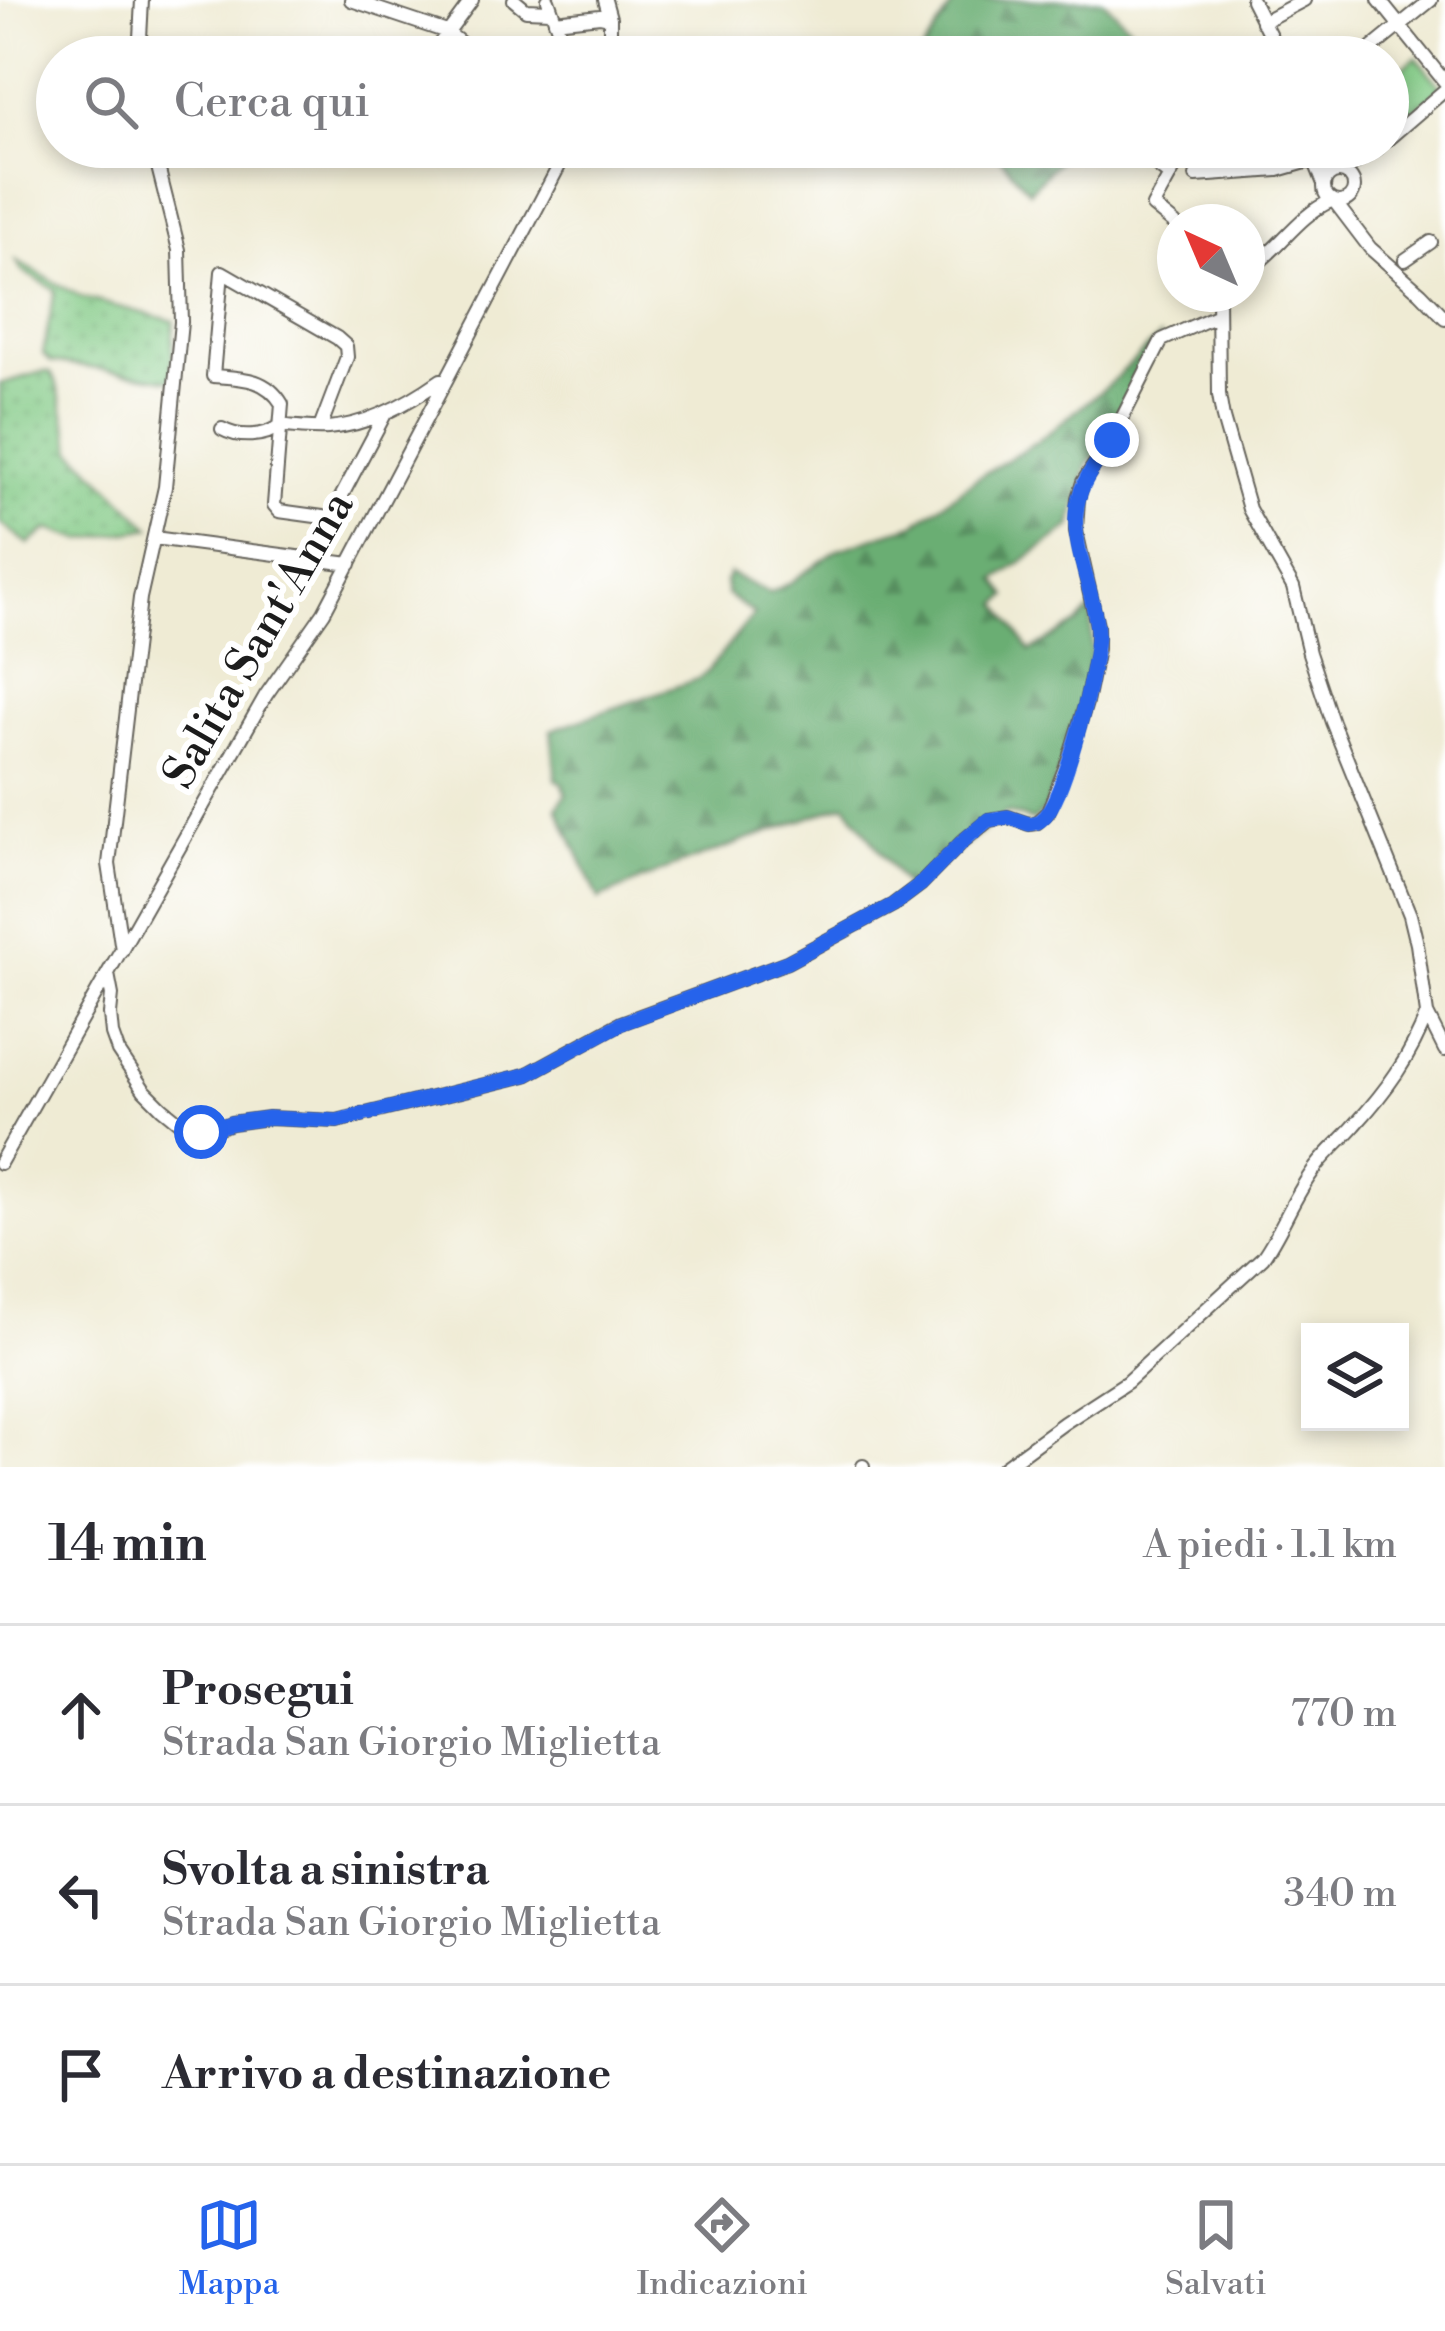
<!DOCTYPE html>
<html lang="it">
<head>
<meta charset="utf-8">
<style>
	body { margin:0; font-family:"Libre Bodoni",serif; background:#f7f7f7; color:#2b2b33 }
	.controls { position:absolute; right:36px; bottom:36px; display:grid; overflow:hidden; border-radius:0px; box-shadow:0 6px 18px #0003 }
	.controls button { width:108px; height:108px; display:grid; place-items:center; padding:0; border:0; border-bottom:3px solid #e1e1e2; background:#fff; color:#2b2b33; font:60px sans-serif }
	.compass { position:absolute; left:1157px; top:204px; width:108px; height:108px; border-radius:50%; background:#fff; box-shadow:0 6px 18px #0003; rotate:316deg }
	.stop { position:absolute; width:36px; height:36px; margin:-27px; border:9px solid #2563eb; border-radius:50%; background:#fff }
	.stop.end { background:#2563eb; border-color:#fff; box-shadow:0 3px 12px #0008 }
	.list { margin:0; padding:0; list-style:none }
	h2 { display:flex; justify-content:space-between; align-items:center; height:156px; margin:0; padding:0 48px; font-size:51px }
	h2 small { font-size:39px; font-weight:400; color:#7c7c81 }
	.list li { display:grid; grid-template-columns:78px 1fr auto; gap:36px; align-items:center; box-sizing:border-box; height:180px; padding:0 48px; border-top:3px solid #e1e1e2 }
	.list b { display:block; font-size:45px; white-space:nowrap }
	.list p { margin:0; font-size:39px; white-space:nowrap; color:#7c7c81 }
	.list em { font-size:39px; font-style:normal; color:#7c7c81 }
	.icon { flex:none; width:66px; height:66px; fill:none; stroke:currentColor; stroke-width:2; stroke-linecap:round; stroke-linejoin:round }
	.map { position:relative; flex:none; width:1445px; height:1467px; overflow:hidden }
	.search { position:absolute; background:#fff; box-shadow:0 6px 18px #0003; left:36px; right:36px; top:36px; height:132px; display:flex; align-items:center; gap:30px; box-sizing:border-box; padding:0 42px; border-radius:66px; color:#7c7c81; font-size:45px }
	.sheet { height:696px; background:#fff }
	nav { display:flex; justify-content:space-around; align-items:center; box-sizing:border-box; height:168px; border-top:3px solid #e1e1e2; background:#fff; font-size:33px; color:#7c7c81 }
	nav a { display:grid; justify-items:center; gap:6px }
	nav .on { color:#2563eb }
	.map>svg:first-child { display:block }
	.grass { fill:url(#grass-dots); stroke:#507351; stroke-width:3 }
	.forest { fill:url(#forest-firs); stroke:#436548; stroke-width:3 }
	.park { fill:url(#park-tufts); stroke:#507351; stroke-width:3 }
	.lines { fill:none; stroke-linecap:round; stroke-linejoin:round }
	.minor-casing { stroke:#66645c; stroke-width:16 }
	.minor { stroke:#fff; stroke-width:12 }
	.route { stroke:#2563eb; stroke-width:15 }
	.labels { text-anchor:middle; dominant-baseline:central; stroke-width:12; stroke-linejoin:round; paint-order:stroke }
	.street-label { font-size:45px; fill:#1c1c1c; stroke:#fff }
</style>
</head>
<body>
<div class="map">
<svg width="1445" height="1467" viewBox="0 0 1445 1467">
	<defs>
		<pattern id="grass-dots" width="8" height="8" patternUnits="userSpaceOnUse" patternTransform="scale(3)"><rect width="8" height="8" fill="#83ca86"/><path d="M2 2h.1M6 6h.1" fill="none" stroke="#71ad73" stroke-width="1.8" stroke-linecap="round"/></pattern>
		<pattern id="forest-firs" width="22" height="20" patternUnits="userSpaceOnUse" patternTransform="scale(3)"><rect width="22" height="20" fill="#6aae73"/><path d="M5 1l3.5 6h-7zM16 11l3.5 6h-7z" fill="#568d5e"/></pattern>
		<pattern id="park-tufts" width="24" height="20" patternUnits="userSpaceOnUse" patternTransform="scale(3)"><rect width="24" height="20" fill="#83ca86"/><path d="M3 7l-1-3M5 7V3M7 7l1-3M15 17l-1-3M17 17v-4M19 17l1-3" fill="none" stroke="#71ad73"/></pattern>
	</defs>
	<rect width="100%" height="100%" fill="#fff"/>
	<filter id="ink" filterUnits="userSpaceOnUse"><feTurbulence type="fractalNoise" baseFrequency=".00833" numOctaves="2"/><feDisplacementMap in="SourceGraphic" scale="24" xChannelSelector="R" yChannelSelector="G"/><feConvolveMatrix kernelMatrix="1 2 1 2 8 2 1 2 1" color-interpolation-filters="sRGB"/></filter>
	<filter id="wash" filterUnits="userSpaceOnUse"><feTurbulence type="fractalNoise" baseFrequency=".004" numOctaves="4" result="noise"/><feDisplacementMap in="SourceGraphic" scale="48" xChannelSelector="R" yChannelSelector="G"/><feGaussianBlur stdDeviation="2.7" result="paint"/><feColorMatrix in="noise" values="0 0 0 0 0 0 0 0 0 0 0 0 0 0 0 0 0 1.4 0 .05"/><feComposite in="paint" operator="in"/></filter>
	<g filter="url(#wash)">
		<rect width="100%" height="100%" fill="#efebd4"/>
		<path class="grass" d="M 17,261 L 83,298 L 174,321 L 171,380 L 51,362 L 43,354 L 55,290 L 22,271 Z
			M 42,372 L 50,372 L 56,381 L 73,450 L 151,528 L 82,540 L 48,529 L 29,544 L 0,523 L 0,384 Z"/>
		<path class="forest" d="M 956,0 L 1103,0 L 1160,57 L 919,57 Z
			M 991,147 L 1071,147 L 1029,191 Z
			M 1161,335 L 1108,439 L 1087,466 L 1071,527 L 996,580 L 1008,596 L 999,604 L 1030,651 L 1078,623 L 1091,609 L 1092,650 L 1071,740 L 1045,810 L 1033,821 L 1007,813 L 905,891 L 903,883 L 846,804 L 670,868 L 599,899 L 557,807 L 566,794 L 563,783 L 556,779 L 551,730 L 698,679 L 707,672 L 754,614 L 727,595 L 725,582 L 729,574 L 770,593 L 791,582 L 839,549 L 915,524 L 977,478 L 1039,440 L 1105,388 Z"/>
		<path class="park" d="M 1416,57 L 1442,88 L 1388,131 L 1388,80 Z"/>
	</g>
	<g filter="url(#ink)">
		<g class="lines">
			<defs>
				<path id="minor" d="M 351,0 L 447,32 L 478,57
					M 514,0 L 526,10 L 550,11
					M 548,0 L 568,57
					M 605,0 L 610,18 L 610,57
					M 1252,0 L 1281,57
					M 1379,0 L 1445,82
					M 555,21 L 600,16 L 610,18
					M 1262,22 L 1304,0
					M 139,57 L 142,0
					M 430,57 L 472,0
					M 1361,57 L 1431,0
					M 1388,139 L 1445,90
					M 1132,147 L 1170,176
					M 1309,147 L 1324,184
					M1324 187a15 15 0 1 1 30 0a15 15 0 1 1-30 0Z
					M 1341,172 L 1379,147
					M 1196,176 L 1278,170 L 1313,160
					M 1335,202 L 1370,248 L 1421,293 L 1445,318
					M 1175,224 L 1153,206 L 1186,147
					M 1405,260 L 1431,242
					M 1247,271 C 1278,251 1298,215 1331,201
					M 1218,294 L 1219,395 L 1223,418 L 1249,509 L 1293,587 L 1309,653 L 1332,722 L 1410,915 L 1417,944 L 1427,1014 L 1445,1050
					M 320,428 L 347,357 L 346,346 L 337,338 L 222,272 L 213,376 C 241,378 266,377 282,404 L 274,505 L 279,511 L 330,518 L 385,414
					M 222,429 C 238,438 265,438 280,425 C 295,427 312,429 328,428 C 369,425 407,404 441,380
					M 154,538 L 350,564
					M 122,950 L 109,864 L 140,598 L 165,487 L 181,322 L 179,250 L 153,147
					M 108,974 L 112,995 L 110,1014 L 112,1034 L 118,1051 L 144,1090 L 162,1108 L 189,1130 L 211,1130 L 231,1123 L 268,1118 L 337,1121 L 526,1075 L 621,1023 L 787,962 L 893,905 L 921,884 L 963,841 L 989,820 L 1008,817 L 1029,824 L 1036,823 L 1048,812 L 1068,761 L 1086,703 L 1097,649 L 1097,625 L 1076,531 L 1078,498 L 1083,482 L 1111,440 L 1162,340 L 1216,316
					M 0,1163 L 266,695 L 324,612 L 569,147
					M 863,1466 L 863,1467
					M 1004,1467 L 1064,1423 L 1127,1382 L 1263,1257 C 1283,1229 1293,1196 1316,1167 C 1327,1152 1343,1139 1355,1125 C 1386,1091 1411,1057 1427,1014"/>
			</defs>
			<use href="#minor" class="minor-casing"/>
			<use href="#minor" class="minor"/>
		</g>
	</g>
	<g class="lines" filter="url(#ink)">
		<path class="route" d="M 201,1132 L 231,1123 L 268,1118 L 337,1121 L 526,1075 L 622,1023 L 787,962 L 893,905 L 921,884 L 963,841 L 988,820 L 1008,817 L 1029,824 C 1038,822 1038,823 1045,816 C 1066,792 1098,665 1097,631 C 1095,592 1073,553 1076,514 C 1078,483 1096,465 1112,440"/>
	</g>
	<g class="labels">
		<g class="street-label">
			<text transform="translate(259 640) rotate(-60)">Salita Sant'Anna</text>
		</g>
	</g>
</svg>
<div class="controls">
<button><svg class="icon" aria-label="layers" viewBox="0 0 24 24"><path d="M12 4l9 5-9 5-9-5zM3 14l9 5 9-5"/></svg></button>
</div>
<svg class="compass" viewBox="-18 -18 36 36"><path d="M0-13l5 13h-10z" fill="#e53935"/><path d="M0 13l5-13h-10z" fill="#7c7c81"/></svg>
<div class="stop" style="left:201px;top:1132px"></div>
<div class="stop end" style="left:1112px;top:440px"></div>
<div class="search"><svg class="icon" aria-label="search" viewBox="0 0 24 24"><circle cx="10" cy="10" r="6"/><path d="M15 15l6 6"/></svg>Cerca qui</div>
</div>
<section class="sheet">
<h2>14 min<small>A piedi · 1.1 km</small></h2>
<ul class="list">
<li><svg class="icon" aria-label="ahead" viewBox="0 0 24 24"><path d="M12 20V5M6 11l6-6 6 6"/></svg><div><b>Prosegui</b><p>Strada San Giorgio Miglietta</p></div><em>770 m</em></li>
<li><svg class="icon" aria-label="left" viewBox="0 0 24 24"><path d="M17 20v-9H6M10 6l-5 5 5 5"/></svg><div><b>Svolta a sinistra</b><p>Strada San Giorgio Miglietta</p></div><em>340 m</em></li>
<li><svg class="icon" aria-label="arrive" viewBox="0 0 24 24"><path d="M6 21V4h12l-3 4 3 4H6"/></svg><div><b>Arrivo a destinazione</b></div></li>
</ul>
</section>
<nav>
<a class="on"><svg class="icon" aria-label="map" viewBox="0 0 24 24"><path d="M3 6l6-2 6 2 6-2v14l-6 2-6-2-6 2zM9 4v14M15 6v14"/></svg>Mappa</a>
<a><svg class="icon" aria-label="directions" viewBox="0 0 24 24"><path d="M12 3l9 9-9 9-9-9zM9 14v-3h6M13 9l2 2-2 2"/></svg>Indicazioni</a>
<a><svg class="icon" aria-label="saved" viewBox="0 0 24 24"><path d="M7 4h10v16l-5-4-5 4z"/></svg>Salvati</a>
</nav>
</body>
</html>
